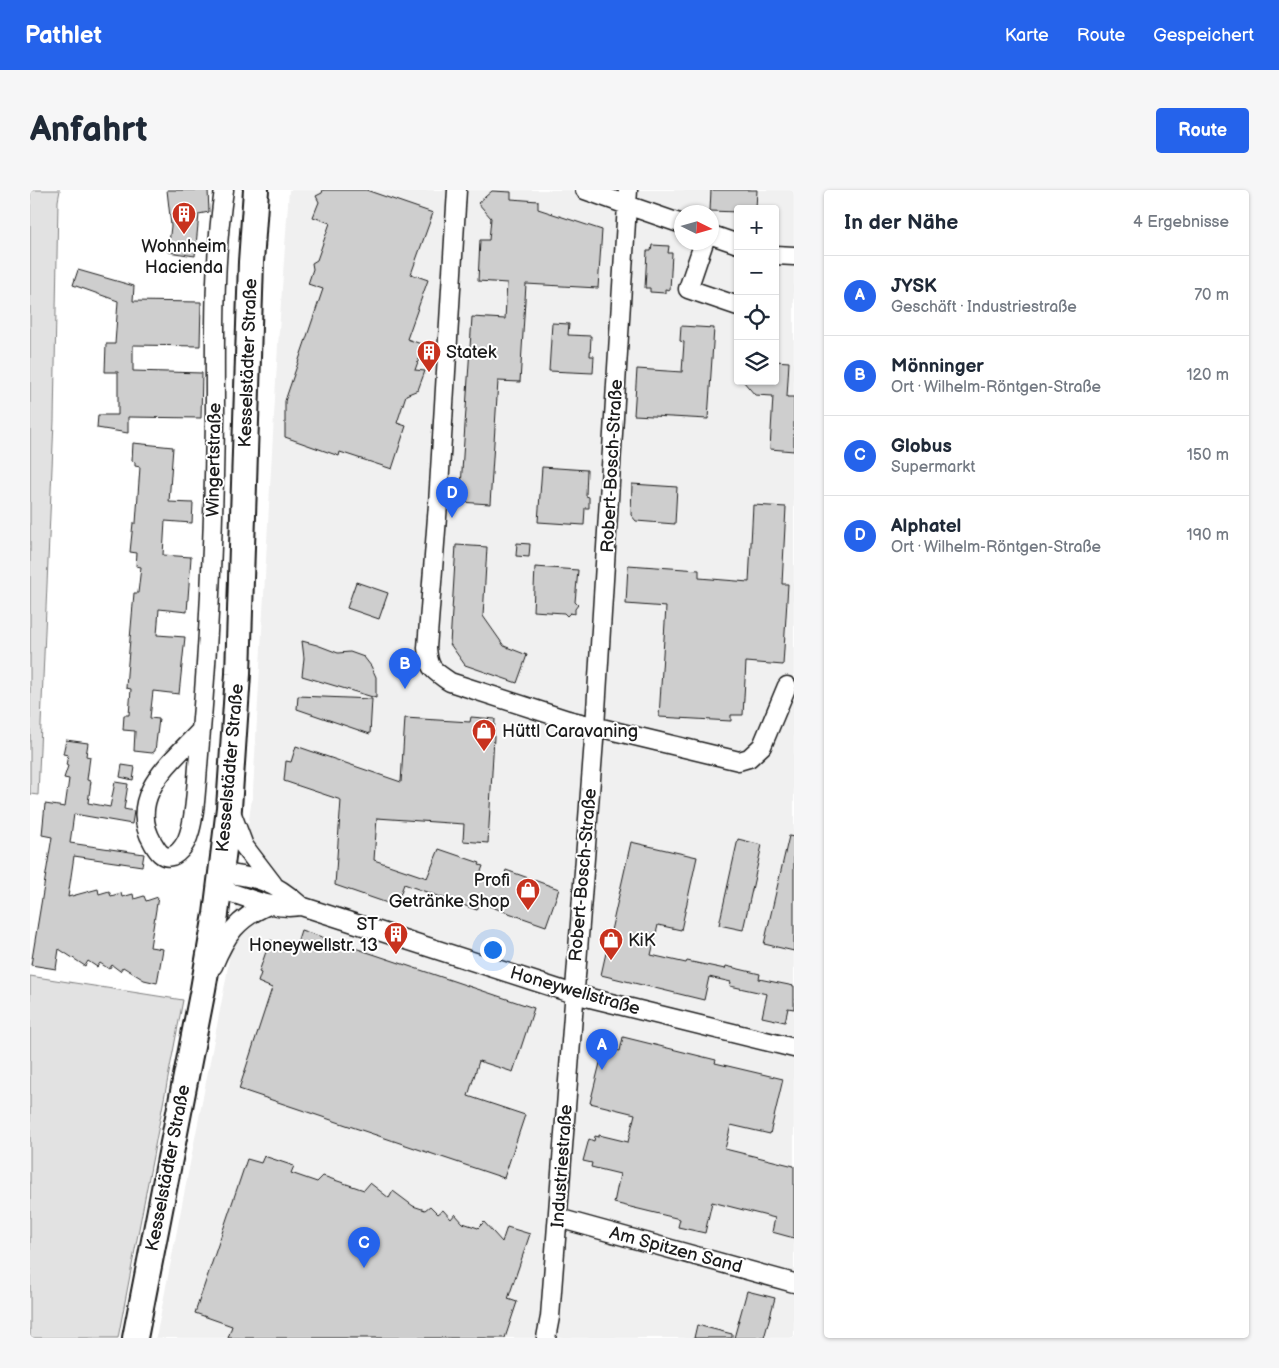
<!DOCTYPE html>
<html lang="de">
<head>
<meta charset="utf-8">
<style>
	body { margin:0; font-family:"Balsamiq Sans",sans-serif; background:#f6f6f7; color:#1f2937 }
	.controls { position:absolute; right:15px; top:15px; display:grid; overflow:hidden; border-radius:5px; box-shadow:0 1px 4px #0004 }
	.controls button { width:45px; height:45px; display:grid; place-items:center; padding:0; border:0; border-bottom:1px solid #e0e1e3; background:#fff; color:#1f2937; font:25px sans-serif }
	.compass { position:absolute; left:644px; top:15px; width:45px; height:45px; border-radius:50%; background:#fff; box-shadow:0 1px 4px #0004; rotate:95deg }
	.you { position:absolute; left:462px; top:759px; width:18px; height:18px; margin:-12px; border:4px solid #fff; border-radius:50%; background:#1a73e8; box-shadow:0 0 0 8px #1a73e833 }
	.badge { display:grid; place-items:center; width:32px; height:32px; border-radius:50%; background:#2563eb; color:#fff; font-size:16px; font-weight:700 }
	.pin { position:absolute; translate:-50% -41px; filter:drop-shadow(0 1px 2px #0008) }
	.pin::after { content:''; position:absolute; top:26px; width:18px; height:15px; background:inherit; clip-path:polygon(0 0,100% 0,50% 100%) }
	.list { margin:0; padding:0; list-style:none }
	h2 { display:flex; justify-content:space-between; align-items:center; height:65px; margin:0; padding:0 20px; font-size:21px }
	h2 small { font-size:16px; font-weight:400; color:#747a83 }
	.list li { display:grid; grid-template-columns:32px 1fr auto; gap:15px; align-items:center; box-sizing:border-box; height:80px; padding:0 20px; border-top:1px solid #e0e1e3 }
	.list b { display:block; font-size:19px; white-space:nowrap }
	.list p { margin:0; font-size:16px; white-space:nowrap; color:#747a83 }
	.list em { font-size:16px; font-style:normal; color:#747a83 }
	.icon { flex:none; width:28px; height:28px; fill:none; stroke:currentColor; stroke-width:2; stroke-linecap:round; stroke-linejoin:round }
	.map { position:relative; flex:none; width:764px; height:1148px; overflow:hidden; border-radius:5px }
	header { display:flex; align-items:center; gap:30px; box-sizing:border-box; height:70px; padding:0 25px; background:#2563eb; color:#fff }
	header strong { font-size:24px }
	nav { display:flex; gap:28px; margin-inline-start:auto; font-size:18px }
	.intro { display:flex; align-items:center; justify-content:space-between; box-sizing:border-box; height:120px; padding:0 30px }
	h1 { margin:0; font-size:35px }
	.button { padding:12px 22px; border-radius:5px; background:#2563eb; color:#fff; font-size:18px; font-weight:700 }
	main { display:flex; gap:30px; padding:0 30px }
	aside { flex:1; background:#fff; border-radius:5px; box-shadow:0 1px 4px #0004 }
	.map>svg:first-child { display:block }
	.built { fill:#f0f0f0; fill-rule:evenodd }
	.green { fill:#e2e2e2; stroke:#7f7f7f }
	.building { fill:#cecece; stroke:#1c1c1c }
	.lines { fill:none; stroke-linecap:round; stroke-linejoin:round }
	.street-casing { stroke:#1c1c1c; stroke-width:21 }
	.secondary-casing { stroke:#1c1c1c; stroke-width:28 }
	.street { stroke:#fff; stroke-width:18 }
	.secondary { stroke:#fff; stroke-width:24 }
	.labels { text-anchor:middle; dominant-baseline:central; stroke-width:4; stroke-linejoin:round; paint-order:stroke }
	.poi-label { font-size:18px; fill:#1c1c1c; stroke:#fff; text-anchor:start }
	.street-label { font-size:18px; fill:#1c1c1c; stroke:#fff }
</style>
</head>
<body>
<header>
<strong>Pathlet</strong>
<nav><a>Karte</a><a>Route</a><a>Gespeichert</a></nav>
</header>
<div class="intro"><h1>Anfahrt</h1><a class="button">Route</a></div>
<main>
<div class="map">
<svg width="764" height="1148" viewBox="0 0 764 1148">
	<rect width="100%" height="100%" fill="#fff"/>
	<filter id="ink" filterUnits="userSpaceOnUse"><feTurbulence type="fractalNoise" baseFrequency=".02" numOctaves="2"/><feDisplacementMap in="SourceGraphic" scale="10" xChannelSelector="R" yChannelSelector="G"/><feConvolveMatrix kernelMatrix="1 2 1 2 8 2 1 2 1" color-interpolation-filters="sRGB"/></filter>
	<g filter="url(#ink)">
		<path class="built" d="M 259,0 L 764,0 L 764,1148 L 126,1148 L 196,789 L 223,601 L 248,155 ZM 708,19 L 745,19 L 745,191 L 708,191 ZM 652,22 L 682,22 L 682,52 L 652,52 Z"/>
		<path class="green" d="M 0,0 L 30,0 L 28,11 L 24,231 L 8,605 L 0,604 Z
			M 0,786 L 153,810 L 88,1148 L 0,1148 Z"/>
		<path class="building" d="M 137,0 L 178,0 L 179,22 L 169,24 L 165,66 L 138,62 L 141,36 Z
			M 293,0 L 336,0 L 403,23 L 381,84 L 398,90 L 377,149 L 394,155 L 385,180 L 395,181 L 388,200 L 376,205 L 367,233 L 376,236 L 362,279 L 310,262 L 309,266 L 255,247 L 255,211 L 293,99 L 278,94 L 283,79 L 282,73 L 287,70 L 300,33 L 283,27 L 289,12 L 286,6 L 292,3 Z
			M 681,0 L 727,0 L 726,19 L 708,19 L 708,22 L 680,21 Z
			M 462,1 L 481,2 L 481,9 L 508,11 L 508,19 L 572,40 L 568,98 L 496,94 L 490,192 L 468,191 L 460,314 L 430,312 L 442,127 L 475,129 L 477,93 L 448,91 L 450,50 L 459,50 L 461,28 L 448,13 Z
			M 622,55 L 639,56 L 638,63 L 642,63 L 640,100 L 635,99 L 635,103 L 620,102 L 620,98 L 615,98 L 617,61 L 621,61 Z
			M 48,80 L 104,96 L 103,111 L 171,112 L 170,156 L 103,155 L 103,181 L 172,183 L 171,228 L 98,227 L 98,243 L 67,238 L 68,225 L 88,225 L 88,182 L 75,182 L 76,154 L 85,154 L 88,111 L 43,95 Z
			M 522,133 L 539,134 L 538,145 L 561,146 L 560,166 L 564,166 L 563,183 L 519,181 Z
			M 651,136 L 684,138 L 678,229 L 604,225 L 607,179 L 652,182 L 654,152 L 650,151 Z
			M 745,171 L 759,172 L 757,207 L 764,207 L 764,261 L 740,259 L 743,206 L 725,205 L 713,191 L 745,191 Z
			M 103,253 L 143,257 L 139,312 L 163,313 L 162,333 L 135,331 L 133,365 L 161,367 L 157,422 L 129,419 L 127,445 L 155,447 L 149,504 L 123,501 L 120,528 L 129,529 L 125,561 L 122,563 L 104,561 L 105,541 L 93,540 L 94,525 L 99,525 L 101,499 L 96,498 L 97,484 L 104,403 L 108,403 L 111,377 L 106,376 L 107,363 L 100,362 L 103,333 L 106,333 L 110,277 L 105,276 L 105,272 L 102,271 Z
			M 512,277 L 557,280 L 556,306 L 559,307 L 559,318 L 555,318 L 554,335 L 508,332 Z
			M 602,294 L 647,297 L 645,334 L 606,331 L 601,325 Z
			M 723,315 L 756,317 L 752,394 L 758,394 L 753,475 L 716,472 L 713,525 L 701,525 L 701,531 L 629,527 L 636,417 L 596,414 L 598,375 L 669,380 L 669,388 L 719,392 Z
			M 487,353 L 500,354 L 499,367 L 486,366 Z
			M 426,355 L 457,357 L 453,426 L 474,456 L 497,465 L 487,493 L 435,475 L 420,454 Z
			M 505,377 L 548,380 L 545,412 L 548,415 L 545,419 L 545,424 L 540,423 L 537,426 L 534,423 L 503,421 Z
			M 326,392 L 358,403 L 349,429 L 317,418 Z
			M 272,451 L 287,455 L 308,463 L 320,462 L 334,467 L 341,476 L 346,487 L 346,508 L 272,486 L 274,468 Z
			M 268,506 L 342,509 L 340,544 L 267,519 Z
			M 441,527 L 465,529 L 458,653 L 433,651 L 434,634 L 347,628 L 344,670 L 397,688 L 409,659 L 450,673 L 449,675 L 453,676 L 450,684 L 472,692 L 476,680 L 529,699 L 516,736 L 450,713 L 447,720 L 374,694 L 366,716 L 305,695 L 311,610 L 254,591 L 256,571 L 261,572 L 266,556 L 371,592 L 375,528 L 440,532 Z
			M 36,550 L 58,553 L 56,566 L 60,567 L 57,590 L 61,591 L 58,613 L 80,617 L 85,592 L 98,594 L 94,619 L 104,621 L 102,634 L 44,624 L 40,653 L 114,664 L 112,676 L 44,666 L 38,707 L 68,699 L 69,704 L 79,701 L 81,706 L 91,703 L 92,707 L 103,704 L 104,709 L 114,706 L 116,711 L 128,707 L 120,757 L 133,759 L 127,793 L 114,790 L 93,777 L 90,781 L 82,775 L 79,779 L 70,773 L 67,777 L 58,771 L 55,776 L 29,759 L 26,779 L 1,775 L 22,647 L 12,645 L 15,614 L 35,617 L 39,589 L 34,588 L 38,576 L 36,575 L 38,565 L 33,564 Z
			M 92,575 L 105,577 L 103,590 L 90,587 Z
			M 759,646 L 764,647 L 764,761 L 734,754 Z
			M 708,649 L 732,655 L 713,740 L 689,735 Z
			M 601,652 L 667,667 L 651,740 L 628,735 L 621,765 L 656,773 L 657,771 L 695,779 L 696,776 L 730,784 L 729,789 L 764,796 L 764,819 L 758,818 L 755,832 L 732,827 L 737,804 L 700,796 L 701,792 L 679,787 L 674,810 L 571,785 Z
			M 271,740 L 504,818 L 483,882 L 449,871 L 438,906 L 495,925 L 474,988 L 209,899 L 242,798 L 228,792 L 231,783 L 229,782 L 240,750 L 265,759 Z
			M 593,847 L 686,870 L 685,873 L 753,889 L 740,944 L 701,935 L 695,959 L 764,976 L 764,1048 L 742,1042 L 745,1028 L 682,1012 L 675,1043 L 648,1037 L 650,1029 L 584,1013 L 590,984 L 561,977 L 562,973 L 553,971 L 559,949 L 564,951 L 565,946 L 569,947 L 569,945 L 598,952 L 605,924 L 560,913 L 574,857 L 590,861 Z
			M 234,966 L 264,976 L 261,983 L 287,992 L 293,986 L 334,1000 L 340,993 L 359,1008 L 363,1001 L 383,1016 L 395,1020 L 400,1016 L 408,1024 L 413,1020 L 421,1029 L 425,1024 L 433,1033 L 448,1038 L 454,1032 L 472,1052 L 477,1037 L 500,1044 L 478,1109 L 487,1112 L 475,1148 L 198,1148 L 202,1136 L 165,1123 L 217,969 L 231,973 Z
			M 717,1101 L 745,1108 L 734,1148 L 704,1148 Z
			M 667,1135 L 702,1144 L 702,1148 L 664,1148 Z"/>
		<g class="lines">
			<defs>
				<path id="street" d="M 427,0 L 408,314 L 397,458 C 399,480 403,480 420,492 L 538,530 L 709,571 L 719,568 L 732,556 L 757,496
					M 555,0 L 597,15 L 598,0
					M 682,45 L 708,54
					M 674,52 L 658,99 L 708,116
					M 745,65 L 764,66
					M 171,540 C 143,571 95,606 123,653 C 127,660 132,669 142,666 C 150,663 157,652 159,644 C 165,627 165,608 167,590 C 169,561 172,532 174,502 C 181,410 184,318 185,226 C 185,151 183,74 194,0
					M 200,619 L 214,656 L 243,694
					M 191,683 C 227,687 243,691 271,716 L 544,804 L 764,858
					M 189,699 C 215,706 243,721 271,716
					M 183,776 C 196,745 207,728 239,715
					M 528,1028 L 764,1093
					M 516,1148 L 520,1127 L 565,537 L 597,15 L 652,34"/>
				<path id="secondary" d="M 105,1148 L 173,799 L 186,724 L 199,618 L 208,484 L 221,72 L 226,0"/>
			</defs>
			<use href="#street" class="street-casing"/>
			<use href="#secondary" class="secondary-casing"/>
			<use href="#street" class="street"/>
			<use href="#secondary" class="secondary"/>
		</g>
	</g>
	<defs>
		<symbol id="building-pin" viewBox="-11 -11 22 30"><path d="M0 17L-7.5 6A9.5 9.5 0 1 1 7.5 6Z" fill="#c8321e" stroke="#fff"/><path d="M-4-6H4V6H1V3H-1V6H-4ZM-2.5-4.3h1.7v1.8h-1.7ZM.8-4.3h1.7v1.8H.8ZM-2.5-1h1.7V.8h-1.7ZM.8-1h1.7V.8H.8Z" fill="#fff"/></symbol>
		<symbol id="shop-pin" viewBox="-11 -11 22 30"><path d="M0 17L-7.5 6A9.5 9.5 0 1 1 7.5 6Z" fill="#c8321e" stroke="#fff"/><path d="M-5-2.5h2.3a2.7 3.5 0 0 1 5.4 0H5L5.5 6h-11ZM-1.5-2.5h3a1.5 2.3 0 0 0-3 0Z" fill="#fff"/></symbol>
	</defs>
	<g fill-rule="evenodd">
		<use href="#building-pin" x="140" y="10" width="28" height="38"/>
		<use href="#building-pin" x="385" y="148" width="28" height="38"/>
		<use href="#shop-pin" x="440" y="527" width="28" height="38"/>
		<use href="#shop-pin" x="484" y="686" width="28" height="38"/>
		<use href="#building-pin" x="352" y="730" width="28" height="38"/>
		<use href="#shop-pin" x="567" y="736" width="28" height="38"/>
	</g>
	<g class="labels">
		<g class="poi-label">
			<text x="154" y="56" text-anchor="middle">Wohnheim<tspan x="154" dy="21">Hacienda</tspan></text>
			<text x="416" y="162">Statek</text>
			<text x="472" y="541">Hüttl Caravaning</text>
			<text x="480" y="690" text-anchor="end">Profi<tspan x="480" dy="21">Getränke Shop</tspan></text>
			<text x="348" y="734" text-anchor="end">ST<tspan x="348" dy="21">Honeywellstr. 13</tspan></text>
			<text x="598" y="750">KiK</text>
		</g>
		<g class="street-label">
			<text transform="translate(218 173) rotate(-88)">Kesselstädter Straße</text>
			<text transform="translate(184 270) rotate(-89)">Wingertstraße</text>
			<text transform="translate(582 276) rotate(-87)">Robert-Bosch-Straße</text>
			<text transform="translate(200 578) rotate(-85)">Kesselstädter Straße</text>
			<text transform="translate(553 685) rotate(-85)">Robert-Bosch-Straße</text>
			<text transform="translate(545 801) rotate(16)">Honeywellstraße</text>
			<text transform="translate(532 976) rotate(-86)">Industriestraße</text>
			<text transform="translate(138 978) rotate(-79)">Kesselstädter Straße</text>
			<text transform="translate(646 1060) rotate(15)">Am Spitzen Sand</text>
		</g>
	</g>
</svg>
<div class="controls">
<button>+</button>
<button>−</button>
<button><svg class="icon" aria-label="locate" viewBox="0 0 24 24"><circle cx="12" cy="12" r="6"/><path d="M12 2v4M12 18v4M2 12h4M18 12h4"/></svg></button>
<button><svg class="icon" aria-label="layers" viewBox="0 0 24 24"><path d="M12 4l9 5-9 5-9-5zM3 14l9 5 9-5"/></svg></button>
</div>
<svg class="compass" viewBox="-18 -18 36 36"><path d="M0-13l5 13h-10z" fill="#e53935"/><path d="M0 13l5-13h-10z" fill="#747a83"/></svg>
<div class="you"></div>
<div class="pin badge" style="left:572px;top:880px">A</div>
<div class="pin badge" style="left:375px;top:499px">B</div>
<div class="pin badge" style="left:334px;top:1078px">C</div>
<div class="pin badge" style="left:422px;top:328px">D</div>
</div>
<aside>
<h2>In der Nähe<small>4 Ergebnisse</small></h2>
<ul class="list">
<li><span class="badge">A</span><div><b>JYSK</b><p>Geschäft · Industriestraße</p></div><em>70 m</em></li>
<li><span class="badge">B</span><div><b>Mönninger</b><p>Ort · Wilhelm-Röntgen-Straße</p></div><em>120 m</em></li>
<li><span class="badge">C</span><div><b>Globus</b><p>Supermarkt</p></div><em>150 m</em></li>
<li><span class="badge">D</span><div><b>Alphatel</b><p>Ort · Wilhelm-Röntgen-Straße</p></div><em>190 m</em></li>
</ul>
</aside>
</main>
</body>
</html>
